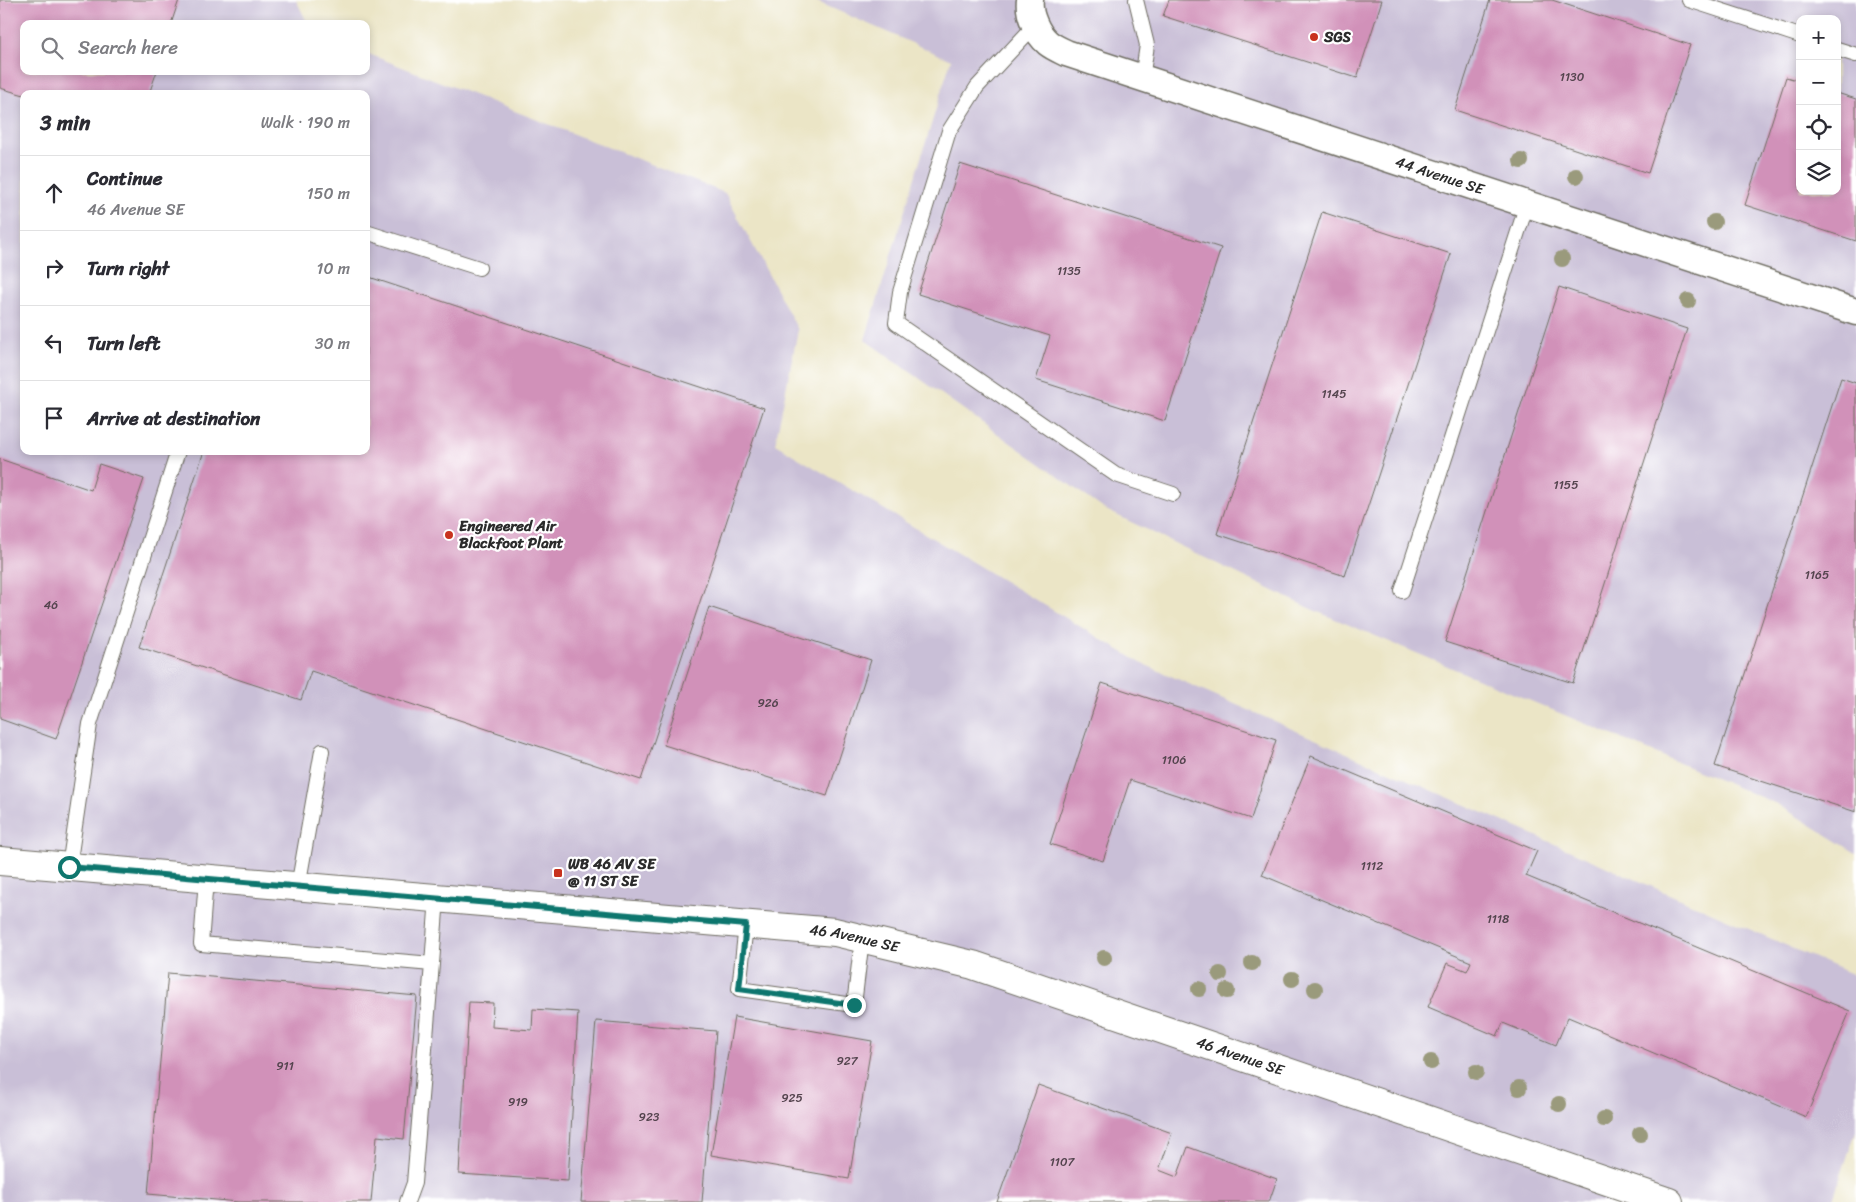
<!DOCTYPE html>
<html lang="en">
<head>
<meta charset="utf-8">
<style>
	body { margin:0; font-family:Sriracha,sans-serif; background:#f7f7f7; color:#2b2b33 }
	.controls { position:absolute; right:15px; top:15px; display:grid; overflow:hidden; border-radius:10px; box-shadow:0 2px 8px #0003 }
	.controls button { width:45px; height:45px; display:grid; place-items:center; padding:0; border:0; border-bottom:1px solid #e1e1e2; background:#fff; color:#2b2b33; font:25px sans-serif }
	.stop { position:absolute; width:15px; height:15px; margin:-11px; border:4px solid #0f766e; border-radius:50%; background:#fff }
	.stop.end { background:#0f766e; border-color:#fff; box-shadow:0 1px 5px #0008 }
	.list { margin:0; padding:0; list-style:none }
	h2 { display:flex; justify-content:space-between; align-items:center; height:65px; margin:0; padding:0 20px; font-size:21px }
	h2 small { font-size:16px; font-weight:400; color:#7c7c81 }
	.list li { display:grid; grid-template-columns:32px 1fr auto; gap:15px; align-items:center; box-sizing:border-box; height:75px; padding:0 20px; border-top:1px solid #e1e1e2 }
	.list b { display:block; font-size:19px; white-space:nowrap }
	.list p { margin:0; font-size:16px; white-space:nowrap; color:#7c7c81 }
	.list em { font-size:16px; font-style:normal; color:#7c7c81 }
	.icon { flex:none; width:28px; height:28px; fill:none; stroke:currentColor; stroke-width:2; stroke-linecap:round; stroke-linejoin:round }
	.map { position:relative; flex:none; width:1856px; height:1202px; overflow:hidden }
	.search { position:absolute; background:#fff; box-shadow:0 2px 8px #0003; left:20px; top:20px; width:350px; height:55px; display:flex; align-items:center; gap:12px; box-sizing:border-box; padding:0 18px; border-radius:10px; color:#7c7c81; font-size:19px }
	.panel { position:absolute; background:#fff; box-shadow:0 2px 8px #0003; left:20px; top:90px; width:350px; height:365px; border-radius:10px }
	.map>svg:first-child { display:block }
	.industrial { fill:#c9bfd7; fill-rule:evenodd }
	.building { fill:#d191b9 }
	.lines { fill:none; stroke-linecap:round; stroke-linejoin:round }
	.lane-casing { stroke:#6e6c61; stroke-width:16 }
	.street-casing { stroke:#6e6c61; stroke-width:29 }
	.secondary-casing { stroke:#6e6c61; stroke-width:30 }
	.lane { stroke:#fff; stroke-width:14 }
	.street { stroke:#fff; stroke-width:26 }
	.secondary { stroke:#fff; stroke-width:28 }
	.tree { fill:#9a9a7c }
	.route { stroke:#0f766e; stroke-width:6 }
	.poi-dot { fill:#c8321e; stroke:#fff; stroke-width:2 }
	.labels { text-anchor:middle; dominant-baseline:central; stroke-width:4.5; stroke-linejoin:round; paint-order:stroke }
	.number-label { font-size:12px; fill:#54444e }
	.poi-label { font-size:15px; font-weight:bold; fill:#2b2b2b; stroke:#fff; text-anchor:start }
	.street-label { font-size:15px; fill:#2b2b2b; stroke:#fff }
</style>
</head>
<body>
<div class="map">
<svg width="1856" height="1202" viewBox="0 0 1856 1202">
	<rect width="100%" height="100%" fill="#fff"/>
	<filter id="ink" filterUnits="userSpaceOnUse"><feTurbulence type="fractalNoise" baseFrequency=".02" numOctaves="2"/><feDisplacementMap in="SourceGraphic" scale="10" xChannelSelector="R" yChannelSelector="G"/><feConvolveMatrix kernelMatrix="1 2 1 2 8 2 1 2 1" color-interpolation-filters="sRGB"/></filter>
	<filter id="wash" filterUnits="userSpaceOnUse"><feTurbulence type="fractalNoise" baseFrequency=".0096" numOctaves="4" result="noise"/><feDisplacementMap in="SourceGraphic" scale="20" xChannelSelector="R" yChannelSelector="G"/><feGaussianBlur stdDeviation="1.12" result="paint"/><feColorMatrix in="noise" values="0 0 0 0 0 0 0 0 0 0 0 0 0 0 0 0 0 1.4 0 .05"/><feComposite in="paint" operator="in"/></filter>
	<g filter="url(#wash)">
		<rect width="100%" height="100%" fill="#ebe5c6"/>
		<path class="industrial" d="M 0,0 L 296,0 L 308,24 L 24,24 L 24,71 L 366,71 L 366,53 L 725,193 L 798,330 L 775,444 L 1141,663 L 1856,976 L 1856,1131 L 1832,1202 L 0,1202 ZM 24,94 L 366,94 L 366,451 L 24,451 Z
			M 813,0 L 1856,0 L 1856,853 L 1777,804 L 1311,609 L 1104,509 L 865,340 L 951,60 ZM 1800,19 L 1837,19 L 1837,191 L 1800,191 Z"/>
		<g id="blocks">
			<path class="building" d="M 0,0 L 179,0 L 171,24 L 24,24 L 24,71 L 157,71 L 150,91 L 152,94 L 24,95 L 0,88 Z
				M 1169,0 L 1382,0 L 1357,78 L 1163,16 Z
				M 1490,0 L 1552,0 L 1690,45 L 1648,173 L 1455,110 Z
				M 1786,77 L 1800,81 L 1800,191 L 1837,191 L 1837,93 L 1856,99 L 1856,241 L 1745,205 Z
				M 960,164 L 1221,248 L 1165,421 L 1036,380 L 1050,336 L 918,294 Z
				M 1322,212 L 1451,254 L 1345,576 L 1217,534 Z
				M 366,276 L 764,408 L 641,780 L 311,671 L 301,700 L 139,647 L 204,451 L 366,451 Z
				M 1559,287 L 1687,329 L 1573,683 L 1445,642 Z
				M 1841,378 L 1856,383 L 1856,812 L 1715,766 Z
				M 0,459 L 91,490 L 99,464 L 144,479 L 56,739 L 0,719 Z
				M 709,607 L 871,660 L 827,796 L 664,745 Z
				M 1102,683 L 1276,740 L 1251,819 L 1130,780 L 1103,861 L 1050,844 Z
				M 1311,756 L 1537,851 L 1526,876 L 1850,1011 L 1806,1117 L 1568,1017 L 1556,1045 L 1503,1023 L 1497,1036 L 1428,1007 L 1447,963 L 1467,971 L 1471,962 L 1262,875 Z
				M 168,973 L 417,996 L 404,1139 L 377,1136 L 371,1202 L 239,1202 L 148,1194 Z
				M 469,1002 L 493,1003 L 492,1027 L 532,1030 L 533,1009 L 578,1012 L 568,1181 L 459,1174 Z
				M 734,1017 L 872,1041 L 849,1179 L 711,1155 Z
				M 596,1021 L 716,1031 L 702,1202 L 581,1202 Z
				M 1038,1085 L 1172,1133 L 1159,1170 L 1177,1177 L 1188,1147 L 1277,1179 L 1269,1202 L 997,1202 Z"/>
		</g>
	</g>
	<g filter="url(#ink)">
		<use href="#blocks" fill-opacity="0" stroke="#6e6c61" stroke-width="1"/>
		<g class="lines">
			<defs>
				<path id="lane" d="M 1136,0 L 1147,45 L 1142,79
					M 1689,0 L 1800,36
					M 1035,25 L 977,87 L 949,131 L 900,292 L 896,323 L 1116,475 L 1173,494
					M 1837,49 L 1856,55
					M 366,232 L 479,268
					M 1402,591 L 1527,204
					M 69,867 L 90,724 L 178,451
					M 206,879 L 201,944 L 432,964 L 437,897
					M 298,887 L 322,751
					M 746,925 L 739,989 L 854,1005 L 862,939
					M 407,1202 L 414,1183 L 432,964"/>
				<g id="street">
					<path id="s1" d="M 1030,0 C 1028,14 1037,34 1048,43 C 1053,47 1060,50 1066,53 L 1856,312"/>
				</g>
				<g id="secondary">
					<path id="s2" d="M 0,861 L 835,932 L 973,965 L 1669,1202"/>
				</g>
			</defs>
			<use href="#lane" class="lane-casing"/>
			<use href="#street" class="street-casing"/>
			<use href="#secondary" class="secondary-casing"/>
			<use href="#lane" class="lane"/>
			<use href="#street" class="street"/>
			<use href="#secondary" class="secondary"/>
		</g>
		<g class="tree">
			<circle cx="1521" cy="161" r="8"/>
			<circle cx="1576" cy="176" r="8"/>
			<circle cx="1714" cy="222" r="8"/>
			<circle cx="1562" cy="259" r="8"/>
			<circle cx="1688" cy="301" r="8"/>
			<circle cx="1104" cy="958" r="8"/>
			<circle cx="1252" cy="963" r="8"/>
			<circle cx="1220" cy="974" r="8"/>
			<circle cx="1292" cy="979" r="8"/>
			<circle cx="1199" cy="989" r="8"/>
			<circle cx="1315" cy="989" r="8"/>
			<circle cx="1227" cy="991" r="8"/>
			<circle cx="1431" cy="1062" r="8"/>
			<circle cx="1476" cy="1072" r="8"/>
			<circle cx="1519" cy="1088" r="8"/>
			<circle cx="1559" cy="1104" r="8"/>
			<circle cx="1604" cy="1119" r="8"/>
			<circle cx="1640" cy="1134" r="8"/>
		</g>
	</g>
	<g class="lines" filter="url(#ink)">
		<path class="route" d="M 69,867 L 746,925 L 739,989 L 854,1005"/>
	</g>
	<g class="poi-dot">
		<circle cx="1314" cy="37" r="5"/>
		<circle cx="449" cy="535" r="5"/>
		<rect x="553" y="868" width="10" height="10" rx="2.5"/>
	</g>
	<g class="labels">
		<g class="number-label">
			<text x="1572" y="77">1130</text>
			<text x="1069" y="271">1135</text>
			<text x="1334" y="394">1145</text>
			<text x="1566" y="485">1155</text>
			<text x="1817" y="575">1165</text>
			<text x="51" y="605">46</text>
			<text x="768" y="703">926</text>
			<text x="1174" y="760">1106</text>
			<text x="1372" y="866">1112</text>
			<text x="1498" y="919">1118</text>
			<text x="847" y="1061">927</text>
			<text x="285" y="1066">911</text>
			<text x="792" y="1098">925</text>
			<text x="518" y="1102">919</text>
			<text x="649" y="1117">923</text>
			<text x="1062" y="1162">1107</text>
		</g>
		<g class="poi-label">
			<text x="1324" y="37">SGS</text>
			<text x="459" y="526">Engineered Air<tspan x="459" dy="17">Blackfoot Plant</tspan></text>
			<text x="568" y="864">WB 46 AV SE<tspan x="568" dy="17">@ 11 ST SE</tspan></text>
		</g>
		<g class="street-label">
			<text stroke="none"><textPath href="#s1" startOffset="462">44 Avenue SE</textPath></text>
			<text stroke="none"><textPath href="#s2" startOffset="858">46 Avenue SE</textPath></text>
			<text stroke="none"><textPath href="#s2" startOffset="1262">46 Avenue SE</textPath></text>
		</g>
	</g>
</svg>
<div class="controls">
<button>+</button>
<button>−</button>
<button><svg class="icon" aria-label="locate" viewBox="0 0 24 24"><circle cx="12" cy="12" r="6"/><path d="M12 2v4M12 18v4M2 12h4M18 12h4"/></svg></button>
<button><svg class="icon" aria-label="layers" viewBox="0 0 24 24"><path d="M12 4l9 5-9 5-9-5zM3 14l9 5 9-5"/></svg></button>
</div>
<div class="stop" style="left:69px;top:867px"></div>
<div class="stop end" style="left:854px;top:1005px"></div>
<div class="search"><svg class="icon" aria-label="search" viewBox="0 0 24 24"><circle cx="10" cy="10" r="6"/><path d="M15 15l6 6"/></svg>Search here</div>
<section class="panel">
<h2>3 min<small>Walk · 190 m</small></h2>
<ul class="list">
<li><svg class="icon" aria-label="ahead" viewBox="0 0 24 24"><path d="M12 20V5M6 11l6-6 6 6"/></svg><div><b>Continue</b><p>46 Avenue SE</p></div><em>150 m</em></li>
<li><svg class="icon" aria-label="right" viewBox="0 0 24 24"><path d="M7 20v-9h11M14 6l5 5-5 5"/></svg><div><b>Turn right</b></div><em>10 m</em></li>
<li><svg class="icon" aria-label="left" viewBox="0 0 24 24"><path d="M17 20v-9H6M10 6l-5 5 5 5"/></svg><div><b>Turn left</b></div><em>30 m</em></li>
<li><svg class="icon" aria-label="arrive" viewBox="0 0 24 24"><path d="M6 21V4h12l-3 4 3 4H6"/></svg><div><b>Arrive at destination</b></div></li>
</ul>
</section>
</div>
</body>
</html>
